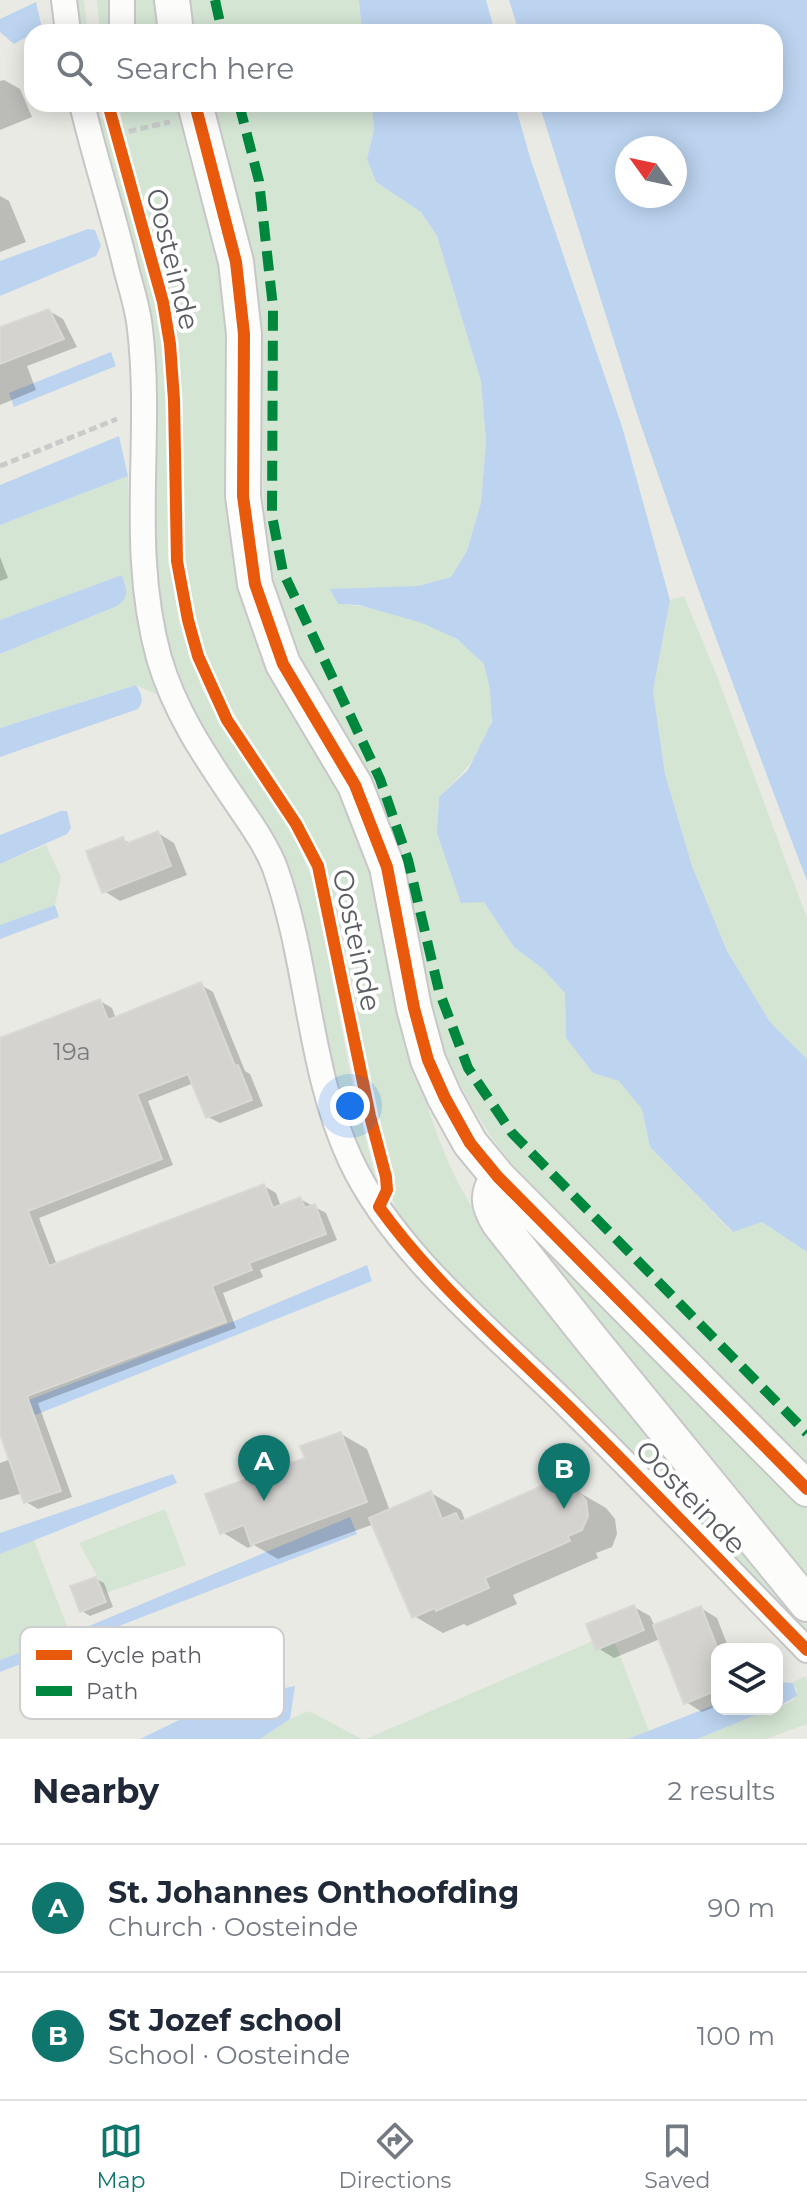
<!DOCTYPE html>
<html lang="en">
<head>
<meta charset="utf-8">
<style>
	body { margin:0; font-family:Montserrat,sans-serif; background:#f2f2f3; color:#1f2937 }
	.controls { position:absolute; right:24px; bottom:24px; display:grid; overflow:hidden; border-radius:16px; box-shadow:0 4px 20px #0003 }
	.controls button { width:72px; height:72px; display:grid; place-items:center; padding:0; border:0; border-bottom:2px solid #e0e1e3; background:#fff; color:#1f2937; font:40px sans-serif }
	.compass { position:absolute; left:615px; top:136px; width:72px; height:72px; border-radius:50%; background:#fff; box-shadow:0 4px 20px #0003; rotate:303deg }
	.you { position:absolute; left:350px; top:1106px; width:28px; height:28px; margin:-20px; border:6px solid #fff; border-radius:50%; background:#1a73e8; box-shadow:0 0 0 12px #1a73e833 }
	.badge { display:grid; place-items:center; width:52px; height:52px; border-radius:50%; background:#0f766e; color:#fff; font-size:26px; font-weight:700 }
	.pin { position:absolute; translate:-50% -66px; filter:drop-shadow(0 2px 4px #0008) }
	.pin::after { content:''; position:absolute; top:42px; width:28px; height:24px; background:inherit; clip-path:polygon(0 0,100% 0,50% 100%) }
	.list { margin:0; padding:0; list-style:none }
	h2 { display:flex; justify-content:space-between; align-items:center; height:104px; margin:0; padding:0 32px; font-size:34px }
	h2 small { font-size:26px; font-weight:400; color:#747a83 }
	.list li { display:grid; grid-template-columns:52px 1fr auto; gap:24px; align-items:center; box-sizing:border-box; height:128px; padding:0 32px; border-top:2px solid #e0e1e3 }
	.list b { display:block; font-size:30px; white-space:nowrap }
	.list p { margin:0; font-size:26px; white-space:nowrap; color:#747a83 }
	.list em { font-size:26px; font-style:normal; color:#747a83 }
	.icon { flex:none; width:44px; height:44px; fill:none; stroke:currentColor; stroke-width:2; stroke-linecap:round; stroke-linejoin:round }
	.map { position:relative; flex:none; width:807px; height:1739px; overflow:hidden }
	.search { position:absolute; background:#fff; box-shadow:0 4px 20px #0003; left:24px; right:24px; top:24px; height:88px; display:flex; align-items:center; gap:20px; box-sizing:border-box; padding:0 28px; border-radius:24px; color:#747a83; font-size:30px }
	.sheet { height:360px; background:#fff }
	nav { display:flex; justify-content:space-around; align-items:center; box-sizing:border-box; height:112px; border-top:2px solid #e0e1e3; background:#fff; font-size:22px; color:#747a83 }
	nav a { display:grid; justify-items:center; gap:4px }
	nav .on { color:#0f766e }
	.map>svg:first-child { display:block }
	.green { fill:#d4e5d4 }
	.water { fill:#bcd4f0; fill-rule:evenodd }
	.pier { fill:#eaeae5 }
	.shadow { fill:#0003 }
	.building { fill:#d4d3d0; stroke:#d9d8d4; stroke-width:2 }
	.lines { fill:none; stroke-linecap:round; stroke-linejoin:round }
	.street-casing { stroke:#c6c6c6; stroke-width:28 }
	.secondary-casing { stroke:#c7c7c7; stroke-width:38 }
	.path { stroke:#c8cbca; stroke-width:5; stroke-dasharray:8 4; stroke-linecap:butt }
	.street { stroke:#fcfcfb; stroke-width:24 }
	.secondary { stroke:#fcfcfb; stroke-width:34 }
	.quiet { stroke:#00873e; stroke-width:10; stroke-dasharray:20 10; stroke-linecap:butt }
	.cycleway-casing { stroke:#fff; stroke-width:17 }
	.cycleway { stroke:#e8590c; stroke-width:12 }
	.labels { text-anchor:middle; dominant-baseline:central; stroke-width:8; stroke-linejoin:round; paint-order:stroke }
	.number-label { font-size:24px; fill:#7a7b7e }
	.street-label { font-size:28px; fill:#5b5d62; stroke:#fff }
	.key { fill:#fff; stroke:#ceced0; stroke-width:2 }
	.key-label { font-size:22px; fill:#5b5d62 }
</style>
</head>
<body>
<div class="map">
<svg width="807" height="1739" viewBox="0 0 807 1739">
	<rect width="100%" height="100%" fill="#eaeae5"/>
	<path class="green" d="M 71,0 L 84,0 L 88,32 L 75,32 Z
		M 97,0 L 110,0 L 107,32 L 100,32 Z
		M 126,0 L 158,0 L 164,32 L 126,32 Z
		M 187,0 L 359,0 L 362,32 L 192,32 Z
		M 120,104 L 181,104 L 227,286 L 234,530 L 364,840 L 425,1099 C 439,1142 455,1185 482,1221 L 807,1625 L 807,1633 C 728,1551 648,1469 566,1390 C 513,1338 444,1281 402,1220 C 389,1199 386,1168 381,1144 C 368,1087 356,1030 346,972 C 340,941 336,908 327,878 C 302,796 235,735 205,655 C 166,551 191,441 175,334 C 164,255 127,183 120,104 Z
		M 209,104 L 372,104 L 374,130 L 367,159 L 376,182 L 421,212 L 437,236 L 481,381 L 486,441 L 481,503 L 467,551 L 451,577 L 418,586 L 331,590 L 338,604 C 381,606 456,626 483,663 C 488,669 490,684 491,692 C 491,701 493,714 491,723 C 484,752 460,777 439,797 L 437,834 L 447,859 L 484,902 L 514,947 L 543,969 L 565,993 L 566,1038 L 593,1073 L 619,1081 L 642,1108 L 650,1147 L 732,1232 L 762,1222 L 807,1252 L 807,1471 C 749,1412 691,1353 632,1294 C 567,1228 498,1163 457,1078 C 416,994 421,896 382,810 C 346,729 288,660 272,571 C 255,484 268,396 258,308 C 255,285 248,262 242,240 C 231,195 220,149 209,104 Z
		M 100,118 L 104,120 L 157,306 L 167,382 L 169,559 L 178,613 L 202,689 L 228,736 L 293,835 L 313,880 L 351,1077 L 375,1176 L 374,1179 L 360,1156 L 340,1101 L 326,1050 L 292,874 L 280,846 L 212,751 L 171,667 L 151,560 L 153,346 L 95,119 Z
		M 128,476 C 128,550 131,626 159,695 L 135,685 L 0,728 L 0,654 L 117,606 L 126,585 L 122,575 L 0,620 L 0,525 Z
		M 684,596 L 717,676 L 807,918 L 807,1059 L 770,1022 L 727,951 L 692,866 L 665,774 L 653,691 L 670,600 Z
		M 46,845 L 61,877 L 55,905 L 0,925 L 0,864 Z
		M 519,1226 L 530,1230 L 638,1342 L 807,1510 L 807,1586 Z
		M 165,1509 L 186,1565 L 106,1593 L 79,1543 Z
		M 34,1540 L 70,1634 L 0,1660 L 0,1554 Z
		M 611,1633 L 649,1731 L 628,1739 L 366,1739 Z
		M 804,1676 L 807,1679 L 807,1724 L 766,1739 L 697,1739 L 771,1709 L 777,1709 L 795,1699 L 797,1690 L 793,1683 Z
		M 309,1711 L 362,1739 L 260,1739 L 290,1719 Z"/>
	<path class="water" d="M 359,0 L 486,0 L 495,32 L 362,32 Z
		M 509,0 L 807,0 L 807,881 C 709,625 615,367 539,104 L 775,104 L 775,32 L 519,32 ZM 627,148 L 675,148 L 675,196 L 627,196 Z
		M 36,2 L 42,28 L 14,44 L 0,32 L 0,19 Z
		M 372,104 L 515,104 L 531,160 L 622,426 L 661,559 L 670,600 L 653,691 L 665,774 L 692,866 L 727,951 L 770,1022 L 807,1059 L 807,1252 L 762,1222 L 733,1232 L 650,1147 L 642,1109 L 619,1081 L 593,1073 L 566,1038 L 565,993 L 543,969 L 514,947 L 484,902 L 461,903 L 437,833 L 439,797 L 468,770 L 492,722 L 490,689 L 484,664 L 457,639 L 422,623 L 359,605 L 338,604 L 330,589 L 418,586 L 451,577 L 467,551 L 481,503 L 486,441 L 481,381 L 437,236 L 421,212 L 376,182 L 367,159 L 374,130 Z
		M 88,229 L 95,230 L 101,246 L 96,256 L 0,296 L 0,261 Z
		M 111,352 L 116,366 L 14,407 L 9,393 Z
		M 119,436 L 128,476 L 0,525 L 0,485 Z
		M 122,575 C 127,589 130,597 117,606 L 0,654 L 0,620 Z
		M 136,685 C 141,693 145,700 138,709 L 0,757 L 0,728 Z
		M 61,811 L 67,811 L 71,828 L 67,834 L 0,864 L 0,835 Z
		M 55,905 L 59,917 L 0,939 L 0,925 Z
		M 367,1265 L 372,1281 L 0,1429 L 0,1411 L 232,1322 Z
		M 173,1474 L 177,1483 L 0,1554 L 0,1533 Z
		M 350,1517 L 357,1534 L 0,1672 L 0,1660 L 70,1634 Z
		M 777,1682 L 793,1683 L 797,1696 L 777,1707 Z
		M 295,1686 L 290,1719 L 260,1739 L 140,1739 L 214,1703 Z
		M 717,1704 L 717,1709 L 771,1709 L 697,1739 L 628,1739 Z"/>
	<path class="pier" d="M 515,104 L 519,104 L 534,159 L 626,425 L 674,599 L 670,600 L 622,426 L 531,160 Z
		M 535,104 L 539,104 L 638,417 L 700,595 L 807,885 L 803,882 L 780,822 L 696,596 L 634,418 Z"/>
	<path class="shadow" d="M 4,80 L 20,89 L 32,117 L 0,130 L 0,81 Z
		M 0,196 L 9,201 L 26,242 L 0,252 Z
		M 49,311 L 63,319 L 77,347 L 27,366 L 36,390 L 0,405 L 0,329 Z
		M 0,557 L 8,578 L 0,581 Z
		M 158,833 L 174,843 L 187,875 L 120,901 L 104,891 L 123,839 L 131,844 Z
		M 201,985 L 213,992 L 245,1071 L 250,1074 L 263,1106 L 220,1123 L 208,1117 L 194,1083 L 148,1101 L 173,1165 L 39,1218 L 57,1265 L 264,1186 L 276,1193 L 281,1207 L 300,1199 L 326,1213 L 337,1240 L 260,1270 L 263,1277 L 223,1293 L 236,1328 L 38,1403 L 72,1497 L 38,1509 L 26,1502 L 23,1493 L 0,1500 L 0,1463 L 11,1459 L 0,1428 L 0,1040 L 100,1001 L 112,1008 L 116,1019 Z
		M 341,1434 L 367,1449 L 390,1511 L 431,1493 L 461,1510 L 465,1520 L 546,1487 L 551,1490 L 575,1490 L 606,1508 L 615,1519 L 617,1534 L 612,1547 L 596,1553 L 598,1558 L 513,1595 L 517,1604 L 467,1626 L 464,1624 L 443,1633 L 414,1616 L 374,1524 L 278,1559 L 254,1545 L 248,1548 L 222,1532 L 307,1459 Z
		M 96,1579 L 104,1583 L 113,1607 L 90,1616 L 82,1611 Z
		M 634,1607 L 650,1616 L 655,1627 L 701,1608 L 717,1618 L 729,1649 L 717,1649 L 717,1706 L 702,1712 L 686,1702 L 660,1639 L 614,1658 L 598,1648 Z"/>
	<path class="building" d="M 49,309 L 64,339 L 0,364 L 0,327 Z
		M 158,831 L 171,866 L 102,893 L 86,851 L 123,837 L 126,844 Z
		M 201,982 L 235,1066 L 238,1065 L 252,1100 L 206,1118 L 188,1074 L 137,1094 L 162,1159 L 28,1211 L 49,1266 L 264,1184 L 273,1208 L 300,1197 L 305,1208 L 315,1204 L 326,1234 L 249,1263 L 252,1270 L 212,1286 L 226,1322 L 27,1396 L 61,1491 L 24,1503 L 0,1434 L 0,1038 L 100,999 L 108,1020 Z
		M 341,1432 L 367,1502 L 251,1545 L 244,1525 L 220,1534 L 205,1494 L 305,1458 L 300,1446 Z
		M 562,1483 L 576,1488 L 586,1501 L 588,1516 L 582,1530 L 568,1536 L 570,1541 L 485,1578 L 489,1588 L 436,1611 L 435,1608 L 412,1618 L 369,1518 L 431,1491 L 442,1519 L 456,1513 L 460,1522 L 546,1484 L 548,1489 Z
		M 96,1577 L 106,1602 L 80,1612 L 70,1586 Z
		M 634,1605 L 644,1630 L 596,1650 L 586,1624 Z
		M 701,1606 L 717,1647 L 717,1690 L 684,1704 L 653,1625 Z"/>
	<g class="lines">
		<defs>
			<path id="street" d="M 64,0 L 68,32
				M 122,0 L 122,32
				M 82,104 C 95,159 113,213 126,268 C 131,288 138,308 140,329 C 153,440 128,545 159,658 C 174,710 204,755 234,799 C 248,820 266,844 275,868 C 309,963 308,1069 351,1161 C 396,1256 496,1334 569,1407 C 650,1487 728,1569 807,1650"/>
			<path id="secondary" d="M 172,0 L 176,32
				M 195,104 L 236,262 L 244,334 L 243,496 L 255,584 L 283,664 L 355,785 L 387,867 L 414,1008 L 428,1060 L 445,1098 L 470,1143 L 498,1177 L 807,1489
				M 498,1177 C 486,1195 488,1205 499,1223 L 591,1339 L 807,1604"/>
		</defs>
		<use href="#street" class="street-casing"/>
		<use href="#secondary" class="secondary-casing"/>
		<path class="path" d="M 117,134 L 170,122
			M 0,466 L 117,419"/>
		<use href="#street" class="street"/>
		<use href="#secondary" class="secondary"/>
		<path class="quiet" d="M 215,0 L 222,32
			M 239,104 L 259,181 L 273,307 L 272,516 L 283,572 L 380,779 L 408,860 L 439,991 L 468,1068 L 512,1133 L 807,1433"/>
		<defs>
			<path id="cycleway" d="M 108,104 L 163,302 L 170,344 L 174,400 L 177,561 L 188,620 L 198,656 L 227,720 L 296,824 L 318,866 L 370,1116 L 386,1177 L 387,1190 L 379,1207 C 433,1282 503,1342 568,1406 C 649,1486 727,1569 807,1650
				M 195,104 L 236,262 L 244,334 L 243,496 L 255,584 L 283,664 L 355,785 L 387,867 L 414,1008 L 428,1060 L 445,1098 L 470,1143 L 498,1177 L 807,1489"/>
		</defs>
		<use href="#cycleway" class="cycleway-casing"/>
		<use href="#cycleway" class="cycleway"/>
	</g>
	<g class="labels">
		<g class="number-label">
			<text x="72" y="1051">19a</text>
		</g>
		<g class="street-label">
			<text transform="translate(173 259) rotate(76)">Oosteinde</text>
			<text transform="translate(357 940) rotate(78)">Oosteinde</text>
			<text transform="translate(691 1497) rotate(46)">Oosteinde</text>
		</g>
	</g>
	<rect x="20" y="1627" width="264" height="92" rx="12" class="key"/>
	<rect x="36" y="1650" width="36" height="10" fill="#e8590c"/>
	<rect x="36" y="1686" width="36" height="10" fill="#00873e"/>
	<g class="key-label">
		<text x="86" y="1663">Cycle path</text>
		<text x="86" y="1699">Path</text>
	</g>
</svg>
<div class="controls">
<button><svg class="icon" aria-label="layers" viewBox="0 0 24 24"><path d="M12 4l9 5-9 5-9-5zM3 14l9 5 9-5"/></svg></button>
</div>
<svg class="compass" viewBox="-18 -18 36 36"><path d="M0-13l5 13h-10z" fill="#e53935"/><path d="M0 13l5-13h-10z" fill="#747a83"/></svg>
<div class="you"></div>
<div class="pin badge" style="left:264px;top:1501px">A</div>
<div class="pin badge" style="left:564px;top:1509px">B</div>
<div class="search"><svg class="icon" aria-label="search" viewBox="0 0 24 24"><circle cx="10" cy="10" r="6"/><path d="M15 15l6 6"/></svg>Search here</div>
</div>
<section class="sheet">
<h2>Nearby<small>2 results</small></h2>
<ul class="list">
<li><span class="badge">A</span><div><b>St. Johannes Onthoofding</b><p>Church · Oosteinde</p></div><em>90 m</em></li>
<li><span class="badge">B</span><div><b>St Jozef school</b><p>School · Oosteinde</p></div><em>100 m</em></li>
</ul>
</section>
<nav>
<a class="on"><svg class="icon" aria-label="map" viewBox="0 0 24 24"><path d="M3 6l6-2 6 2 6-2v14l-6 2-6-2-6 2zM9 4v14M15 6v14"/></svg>Map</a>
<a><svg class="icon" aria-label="directions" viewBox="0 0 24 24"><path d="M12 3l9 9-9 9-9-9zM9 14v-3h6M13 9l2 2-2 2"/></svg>Directions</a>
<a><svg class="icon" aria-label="saved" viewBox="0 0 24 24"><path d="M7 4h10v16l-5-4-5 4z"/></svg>Saved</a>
</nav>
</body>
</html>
